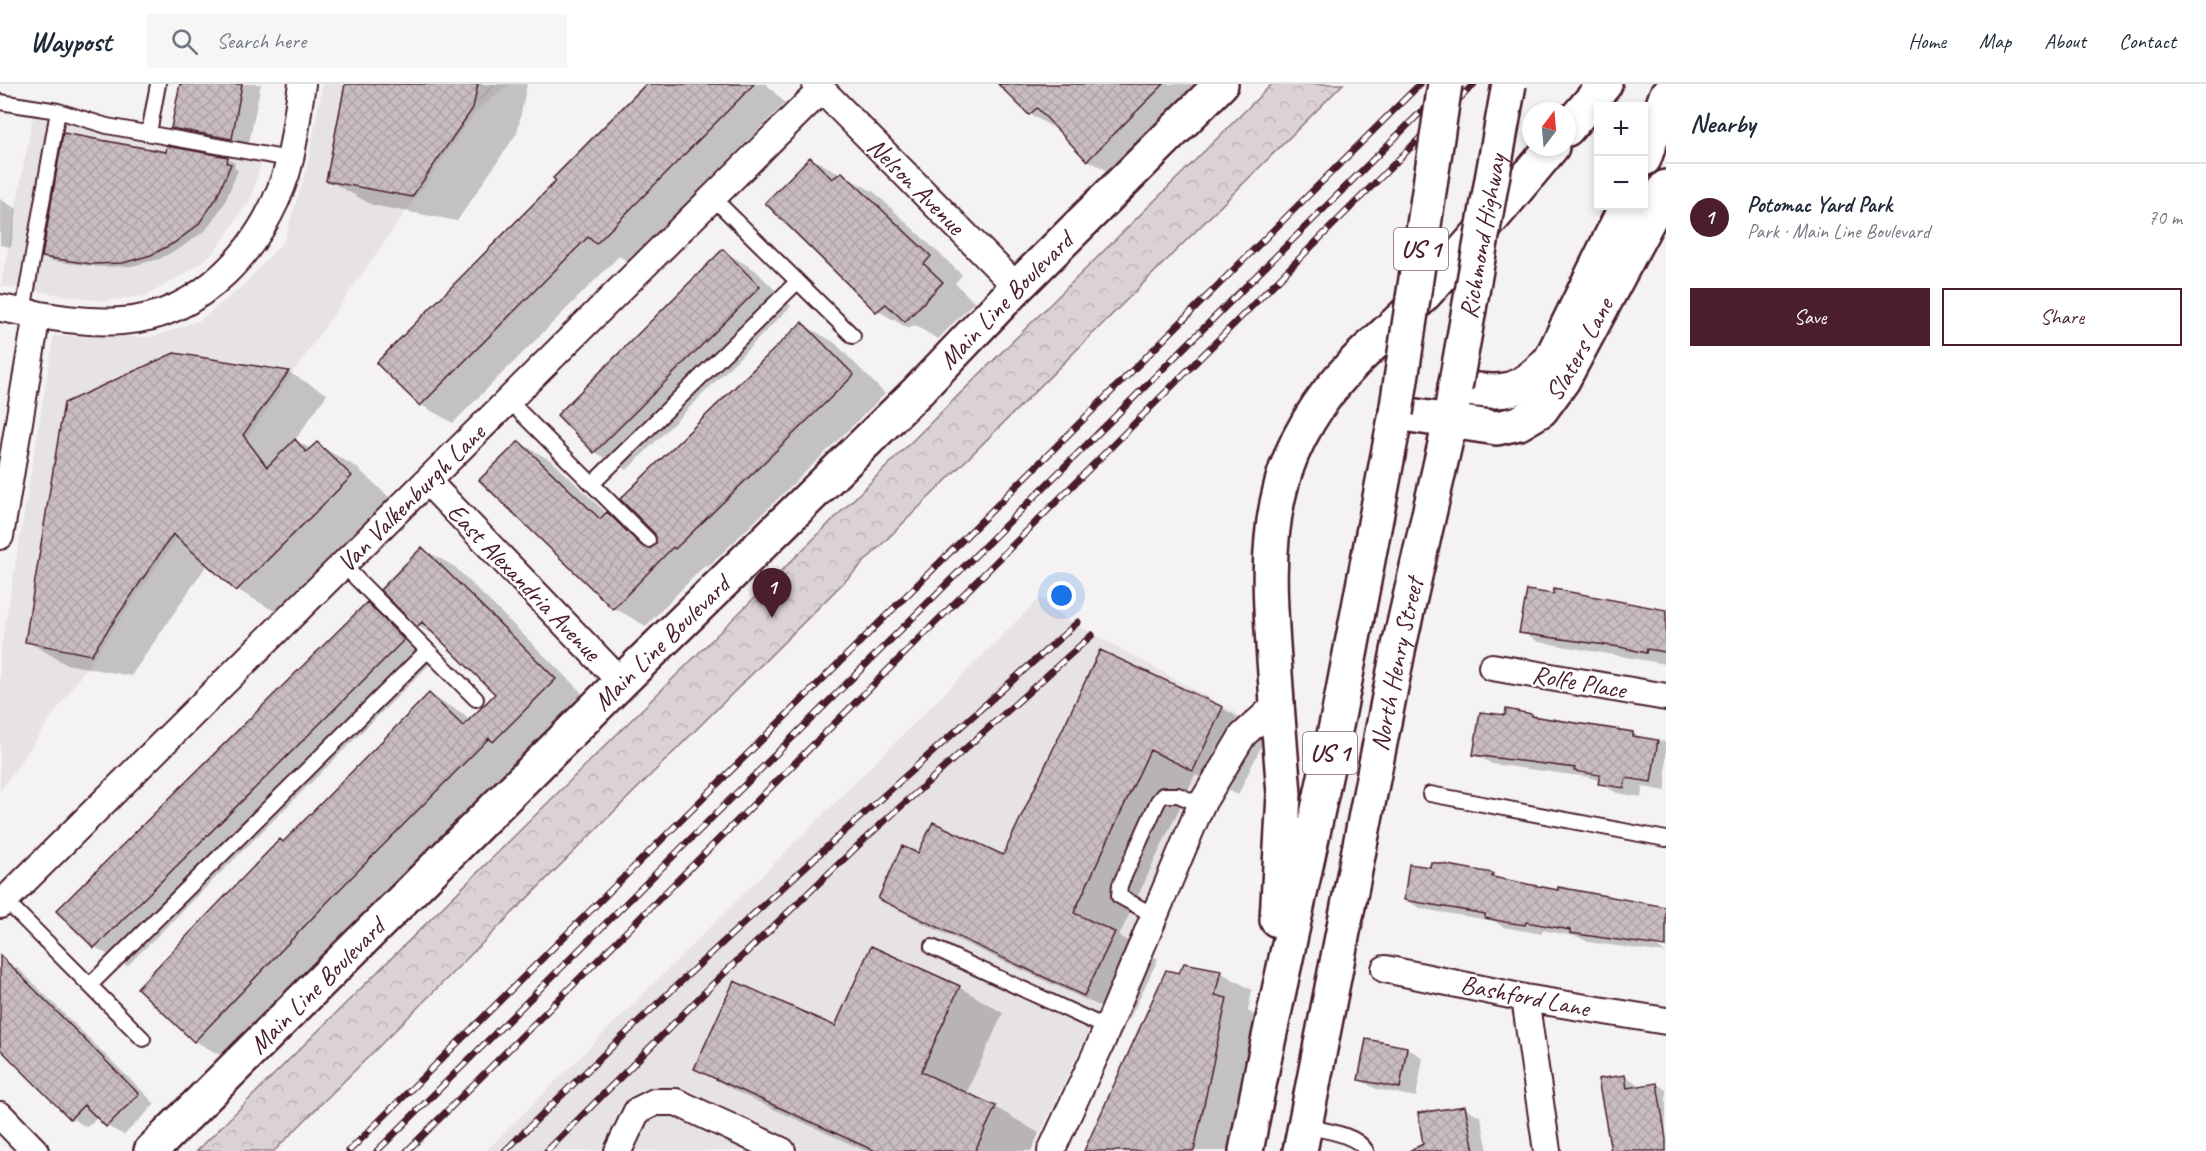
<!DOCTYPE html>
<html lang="en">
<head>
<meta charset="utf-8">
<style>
	body { margin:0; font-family:Caveat,sans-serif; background:#f6f6f7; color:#1f2937 }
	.controls { position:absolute; right:18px; top:18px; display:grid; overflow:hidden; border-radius:0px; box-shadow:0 3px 9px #0003 }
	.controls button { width:54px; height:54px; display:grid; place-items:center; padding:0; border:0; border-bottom:2px solid #e0e1e3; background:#fff; color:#1f2937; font:30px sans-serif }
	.compass { position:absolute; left:1522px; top:18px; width:54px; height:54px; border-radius:50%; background:#fff; box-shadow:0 3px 9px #0003; rotate:16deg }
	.you { position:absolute; left:1062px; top:512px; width:21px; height:21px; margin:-15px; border:4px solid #fff; border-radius:50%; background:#1a73e8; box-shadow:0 0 0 9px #1a73e833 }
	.badge { display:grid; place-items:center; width:39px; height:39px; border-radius:50%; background:#4a1f2b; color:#fff; font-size:20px; font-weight:700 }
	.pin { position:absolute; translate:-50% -50px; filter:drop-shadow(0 2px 3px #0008) }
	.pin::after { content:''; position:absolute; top:32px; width:21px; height:18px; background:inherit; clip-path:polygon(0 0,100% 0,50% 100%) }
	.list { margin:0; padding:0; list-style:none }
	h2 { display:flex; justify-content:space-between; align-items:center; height:78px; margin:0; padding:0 24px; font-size:26px }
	h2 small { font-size:20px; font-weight:400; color:#747a83 }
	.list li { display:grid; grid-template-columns:39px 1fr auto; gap:18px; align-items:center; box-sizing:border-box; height:108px; padding:0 24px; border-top:2px solid #e0e1e3 }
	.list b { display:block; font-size:22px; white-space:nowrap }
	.list p { margin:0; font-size:20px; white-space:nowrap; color:#747a83 }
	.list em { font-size:20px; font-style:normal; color:#747a83 }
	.actions { display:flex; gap:12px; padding:18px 24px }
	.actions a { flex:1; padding:14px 0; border:2px solid #4a1f2b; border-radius:0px; text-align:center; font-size:21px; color:#4a1f2b }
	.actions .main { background:#4a1f2b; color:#fff }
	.icon { flex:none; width:33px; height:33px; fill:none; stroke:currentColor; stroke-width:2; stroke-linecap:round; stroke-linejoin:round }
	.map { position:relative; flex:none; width:1666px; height:1067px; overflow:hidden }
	header { display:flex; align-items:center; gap:36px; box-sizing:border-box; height:84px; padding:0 30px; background:#fff; border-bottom:2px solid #e0e1e3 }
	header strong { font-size:28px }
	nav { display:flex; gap:33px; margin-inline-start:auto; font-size:21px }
	.search { width:420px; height:54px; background:#f6f6f7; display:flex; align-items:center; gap:15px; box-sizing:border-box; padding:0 21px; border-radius:0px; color:#747a83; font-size:22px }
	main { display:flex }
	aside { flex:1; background:#fff }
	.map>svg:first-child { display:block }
	.built { fill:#e7e2e3 }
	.industrial { fill:url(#industrial-furrows) }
	.park { fill:url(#park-crowns); stroke:#927880; stroke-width:1.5 }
	.shadow { fill:#0003 }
	.building { fill:url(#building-cross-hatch); stroke:#4a1f2b; stroke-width:1.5 }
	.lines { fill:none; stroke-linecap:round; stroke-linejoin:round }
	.lane-casing { stroke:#4a1f2b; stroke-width:18 }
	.street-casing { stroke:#4a1f2b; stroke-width:30 }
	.secondary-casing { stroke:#4a1f2b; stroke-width:38 }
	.highway-casing { stroke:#4a1f2b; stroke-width:38 }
	.lane { stroke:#fff; stroke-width:14 }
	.street { stroke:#fff; stroke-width:26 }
	.secondary { stroke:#fff; stroke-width:33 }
	.highway { stroke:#fff; stroke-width:33 }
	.rail-casing { stroke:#4a1f2b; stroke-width:7 }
	.rail { stroke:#fff; stroke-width:4.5; stroke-dasharray:14; stroke-linecap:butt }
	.highway-bridge-casing { stroke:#4a1f2b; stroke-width:38; stroke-linecap:butt }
	.highway-bridge { stroke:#fff; stroke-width:33 }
	.labels { text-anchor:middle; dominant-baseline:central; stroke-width:4.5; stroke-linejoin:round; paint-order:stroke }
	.shield { fill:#fff; stroke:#80626b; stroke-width:1.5 }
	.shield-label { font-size:24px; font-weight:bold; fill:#4a1f2b }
	.street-label { font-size:26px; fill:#4a1f2b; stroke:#fff }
</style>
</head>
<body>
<header>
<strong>Waypost</strong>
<div class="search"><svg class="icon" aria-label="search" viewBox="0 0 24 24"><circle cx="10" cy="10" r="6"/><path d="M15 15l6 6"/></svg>Search here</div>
<nav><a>Home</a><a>Map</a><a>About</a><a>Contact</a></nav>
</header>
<main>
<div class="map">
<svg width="1666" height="1067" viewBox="0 0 1666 1067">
	<defs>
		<pattern id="industrial-furrows" width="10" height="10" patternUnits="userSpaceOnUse" patternTransform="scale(1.5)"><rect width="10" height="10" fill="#e7e2e3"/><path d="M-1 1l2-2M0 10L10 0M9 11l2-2" fill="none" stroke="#c8c1c3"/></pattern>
		<pattern id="park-crowns" width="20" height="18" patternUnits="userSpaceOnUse" patternTransform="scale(1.5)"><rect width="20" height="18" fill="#dbd2d5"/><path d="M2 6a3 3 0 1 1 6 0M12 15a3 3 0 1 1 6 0" fill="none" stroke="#bdb4b7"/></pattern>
		<pattern id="building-cross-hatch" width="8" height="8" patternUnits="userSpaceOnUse" patternTransform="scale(1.5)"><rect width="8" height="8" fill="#cabdc1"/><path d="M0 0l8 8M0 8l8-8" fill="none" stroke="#afa2a6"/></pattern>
	</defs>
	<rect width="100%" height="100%" fill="#f4f2f2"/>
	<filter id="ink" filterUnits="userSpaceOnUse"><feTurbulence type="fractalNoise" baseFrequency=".0167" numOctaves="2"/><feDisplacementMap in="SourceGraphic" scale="12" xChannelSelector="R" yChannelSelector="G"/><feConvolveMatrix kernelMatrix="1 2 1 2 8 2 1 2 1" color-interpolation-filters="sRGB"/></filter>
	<g filter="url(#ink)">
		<path class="built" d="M 323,0 L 480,0 L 474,30 L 0,707 L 0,571 L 54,252 L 153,253 L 200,236 L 243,202 L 284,157 L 307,84 Z
			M 33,32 L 261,79 L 251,114 L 215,167 L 192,185 L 146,212 L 103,217 L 1,202 Z
			M 1040,514 L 1065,534 L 1238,630 L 1032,1067 L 486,1067 Z"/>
		<path class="industrial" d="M 480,0 L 509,0 L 474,30 Z"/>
		<path class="park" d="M 1272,0 L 1343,0 L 274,1067 L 197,1067 Z"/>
		<path class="shadow" d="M 181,0 L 261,0 L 248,64 L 189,53 L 173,44 Z
			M 346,0 L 527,0 L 517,49 L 457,137 L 372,121 L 328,96 Z
			M 648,0 L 766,0 L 785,19 L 629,178 L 619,172 L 453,339 L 421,321 L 558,97 Z
			M 1000,0 L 1229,0 L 1129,99 L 1088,76 L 1062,49 L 1030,30 Z
			M 811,74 L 874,108 L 962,191 L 955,199 L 974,218 L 938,255 L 914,241 L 909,245 L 877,226 Z
			M 228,75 L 235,79 L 234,84 L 238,86 L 224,120 L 206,146 L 182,163 L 159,175 L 132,182 L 100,183 L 51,177 L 43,172 Z
			M 0,115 L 17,125 L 11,163 L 0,161 Z
			M 723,167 L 755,186 L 791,222 L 627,386 L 595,368 Z
			M 802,240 L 834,258 L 885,310 L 708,483 L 705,481 L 646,542 L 614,524 L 520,359 L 552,377 L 607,430 L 639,448 L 654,463 Z
			M 174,271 L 288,288 L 327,310 L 295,356 L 311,365 L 317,360 L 356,383 L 391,415 L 276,528 L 236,505 L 208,479 L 131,592 L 66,580 L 27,557 Z
			M 423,465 L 455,483 L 587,614 L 526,675 L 521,672 L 370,825 L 227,975 L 195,957 L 284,759 L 430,611 L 462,629 L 470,637 L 497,610 L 440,554 L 418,542 Z
			M 368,520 L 400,539 L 435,575 L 127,882 L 95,863 L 59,827 Z
			M 1656,524 L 1666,526 L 1666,580 L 1539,558 L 1521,548 L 1656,526 Z
			M 1101,568 L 1222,624 L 1267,650 L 1238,711 L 1195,691 L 1119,852 L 1158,875 L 1129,936 L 924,840 L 880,814 L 918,771 L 1004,773 Z
			M 1532,631 L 1537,635 L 1633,649 L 1642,654 L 1666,658 L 1666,707 L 1643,703 L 1641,713 L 1617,709 L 1600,699 L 1600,697 L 1588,693 L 1492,680 L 1475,670 L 1506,633 Z
			M 1492,790 L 1504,797 L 1666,824 L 1666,864 L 1657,863 L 1666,869 L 1588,858 L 1579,853 L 1542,846 L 1542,850 L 1503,843 L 1494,837 L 1422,825 L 1405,816 Z
			M 4,877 L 20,886 L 155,1020 L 124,1051 L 107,1042 L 98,1033 L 87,1043 L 71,1034 L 0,963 L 0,881 Z
			M 1220,888 L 1252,906 L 1248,927 L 1258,934 L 1230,1067 L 1086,1067 L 1180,890 Z
			M 959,903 L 1003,929 L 966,1010 L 995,1023 L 1039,1049 L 1031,1067 L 866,1067 L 741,1010 L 696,985 L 836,944 Z
			M 1407,964 L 1423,974 L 1416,1013 L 1376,1005 L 1360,996 Z
			M 1625,992 L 1641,1002 L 1657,1000 L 1666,1006 L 1666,1067 L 1617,1067 Z
			M 1465,1024 L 1481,1033 L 1488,1067 L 1426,1067 Z"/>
		<path class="building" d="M 180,0 L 242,0 L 232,55 L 171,44 Z
			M 345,0 L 478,0 L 473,24 L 412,113 L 326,97 Z
			M 646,0 L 754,0 L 596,160 L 588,153 L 420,322 L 376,279 L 556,97 L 553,94 Z
			M 998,0 L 1164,0 L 1087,77 L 1037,24 L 1029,31 Z
			M 63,49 L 166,68 L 167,62 L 228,73 L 227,79 L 231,80 L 216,115 L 198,141 L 174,159 L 151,171 L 123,179 L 92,180 L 42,173 Z
			M 810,73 L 832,95 L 842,88 L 931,172 L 924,180 L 943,198 L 905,238 L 886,220 L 876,228 L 765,119 Z
			M 723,165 L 760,203 L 594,369 L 557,331 Z
			M 802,238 L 854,291 L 675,465 L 673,463 L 613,525 L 479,396 L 519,357 L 600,435 L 607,428 L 642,462 L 651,464 L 656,459 L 655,450 L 620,415 Z
			M 174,269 L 289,287 L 243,351 L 267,383 L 295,355 L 306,368 L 317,358 L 352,392 L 236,507 L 173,450 L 91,571 L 25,558 L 64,319 Z
			M 422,463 L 556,595 L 493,658 L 489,654 L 338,807 L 194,958 L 137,904 L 280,755 L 283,758 L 429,609 L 463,642 L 495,610 L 422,538 L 417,543 L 380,506 Z
			M 1554,505 L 1666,526 L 1666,568 L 1647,565 L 1646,569 L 1620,563 L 1519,549 L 1527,506 L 1553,510 Z
			M 367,518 L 404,556 L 94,864 L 56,827 Z
			M 1100,566 L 1223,623 L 1193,687 L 1150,666 L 1074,829 L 1115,848 L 1084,912 L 878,815 L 902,762 L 918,769 L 933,738 L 1003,771 Z
			M 1506,625 L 1532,630 L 1532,632 L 1633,648 L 1633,652 L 1658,656 L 1651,698 L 1626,694 L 1624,704 L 1598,700 L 1600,691 L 1574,687 L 1575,684 L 1473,671 L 1480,628 L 1505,631 Z
			M 1431,778 L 1493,789 L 1492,793 L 1558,806 L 1558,803 L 1666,823 L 1666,863 L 1570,849 L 1570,846 L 1526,838 L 1525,841 L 1505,838 L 1485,834 L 1485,830 L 1404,816 L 1409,780 L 1430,783 Z
			M 871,862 L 960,902 L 921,988 L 996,1022 L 975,1067 L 875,1067 L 694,985 L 734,897 L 835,942 Z
			M 0,871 L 139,1010 L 106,1043 L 84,1021 L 70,1035 L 0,965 Z
			M 1184,879 L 1221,886 L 1215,911 L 1227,914 L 1194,1067 L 1084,1067 L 1166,886 L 1179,889 Z
			M 1366,955 L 1407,963 L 1400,1004 L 1358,996 Z
			M 1625,991 L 1627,1004 L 1657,999 L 1666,1055 L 1666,1067 L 1611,1067 L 1598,995 Z
			M 1465,1022 L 1474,1067 L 1409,1067 L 1423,1060 L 1418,1029 Z"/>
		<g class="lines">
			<defs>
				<path id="lane" d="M 0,18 L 58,27 L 107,42 L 289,75
					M 149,49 L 158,0
					M 712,113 L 853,252
					M 23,228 L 58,27
					M 509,317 L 648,456
					M 592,400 L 797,198
					M 343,481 L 476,615
					M 1430,710 L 1666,755
					M 5,816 L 143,955
					M 1155,832 L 1119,812 L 1120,801 L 1158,717 L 1163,711 L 1178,711 L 1201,721
					M 932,863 L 1107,944
					M 91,900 L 427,567
					M 1305,1042 C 1322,1046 1357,1050 1366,1067"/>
				<path id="street" d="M 816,0 L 1017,203
					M 0,224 C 41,231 81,240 122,237 C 202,232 263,162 286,90 C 295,62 297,29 302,0
					M 428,398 L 621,598
					M 0,452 L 37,230
					M 1492,583 L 1666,613
					M 0,821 L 821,6
					M 1385,885 L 1525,914 L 1666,937
					M 1525,914 L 1547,1067
					M 0,1031 L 35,1067
					M 618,1067 L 637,1027 L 655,1018 L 676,1018 L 782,1067
					M 1051,1067 L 1101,959 L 1201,721 L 1243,651 L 1277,620"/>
				<g id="secondary">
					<path d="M 1567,45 L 1605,0"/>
					<path d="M 1644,75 L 1666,12"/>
					<path d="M 1455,304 C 1503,308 1516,314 1551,275 L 1626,122"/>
					<path id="s1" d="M 1396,329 L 1497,344 L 1519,339 L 1541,326 L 1563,296 L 1666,103"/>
					<path d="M 1277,620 C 1273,547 1262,473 1281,402 C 1292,358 1320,313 1352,281 C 1370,262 1390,246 1408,228 C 1458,175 1506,119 1552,63"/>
					<path id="s2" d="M 151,1067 L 621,598 L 918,307 L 1017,203 L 1221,0"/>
				</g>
				<g id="highway">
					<path d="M 1277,836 L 1284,710 L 1277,620"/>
					<path d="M 1246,1067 L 1263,981 L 1339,628 L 1396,329"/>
					<path id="s3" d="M 1300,1067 L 1399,562 L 1450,338 L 1455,304"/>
				</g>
			</defs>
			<use href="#lane" class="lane-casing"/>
			<use href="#street" class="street-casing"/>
			<use href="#secondary" class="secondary-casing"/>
			<use href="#highway" class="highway-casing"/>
			<use href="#lane" class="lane"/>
			<use href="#street" class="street"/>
			<use href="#secondary" class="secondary"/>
			<use href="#highway" class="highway"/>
			<defs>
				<path id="rail" d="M 349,1067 L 1420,0
					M 377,1067 L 1449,0
					M 407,1067 L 1474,0
					M 505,1067 C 690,883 884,711 1078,538
					M 547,1067 L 712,901 L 868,752 L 1092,551"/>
			</defs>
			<use href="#rail" class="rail-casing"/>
			<use href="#rail" class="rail"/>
			<defs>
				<g id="highway-bridge">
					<path id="s4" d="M 1455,304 L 1509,0"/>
					<path d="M 1396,329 L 1445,0"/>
				</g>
			</defs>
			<use href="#highway-bridge" class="highway-bridge-casing"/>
			<use href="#highway-bridge" class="highway-bridge"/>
		</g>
	</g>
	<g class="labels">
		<g class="shield">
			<rect x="1394" y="144" width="54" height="42" rx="4.5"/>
			<rect x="1303" y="648" width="54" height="42" rx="4.5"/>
		</g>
		<g class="shield-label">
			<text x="1421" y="165">US 1</text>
			<text x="1330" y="669">US 1</text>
		</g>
		<g class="street-label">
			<text transform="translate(916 102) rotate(45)">Nelson Avenue</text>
			<text stroke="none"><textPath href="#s4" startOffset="154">Richmond Highway</textPath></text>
			<text stroke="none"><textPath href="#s2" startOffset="1206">Main Line Boulevard</textPath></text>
			<text stroke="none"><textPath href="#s1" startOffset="222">Slaters Lane</textPath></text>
			<text transform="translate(411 414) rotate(-45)">Van Valkenburgh Lane</text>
			<text transform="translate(524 498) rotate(46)">East Alexandria Avenue</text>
			<text stroke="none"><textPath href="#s2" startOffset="720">Main Line Boulevard</textPath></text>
			<text stroke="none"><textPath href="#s3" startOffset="496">North Henry Street</textPath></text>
			<text transform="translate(1579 598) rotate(10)">Rolfe Place</text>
			<text stroke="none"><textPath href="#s2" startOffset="234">Main Line Boulevard</textPath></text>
			<text transform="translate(1525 912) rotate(11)">Bashford Lane</text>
		</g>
	</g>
</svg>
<div class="controls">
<button>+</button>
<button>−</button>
</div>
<svg class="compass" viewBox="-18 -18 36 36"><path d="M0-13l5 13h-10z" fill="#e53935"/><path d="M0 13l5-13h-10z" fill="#747a83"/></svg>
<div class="you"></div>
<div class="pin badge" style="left:772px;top:534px">1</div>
</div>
<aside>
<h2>Nearby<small></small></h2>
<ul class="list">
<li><span class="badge">1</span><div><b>Potomac Yard Park</b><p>Park · Main Line Boulevard</p></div><em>70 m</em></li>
</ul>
<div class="actions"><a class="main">Save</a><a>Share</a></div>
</aside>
</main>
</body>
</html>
